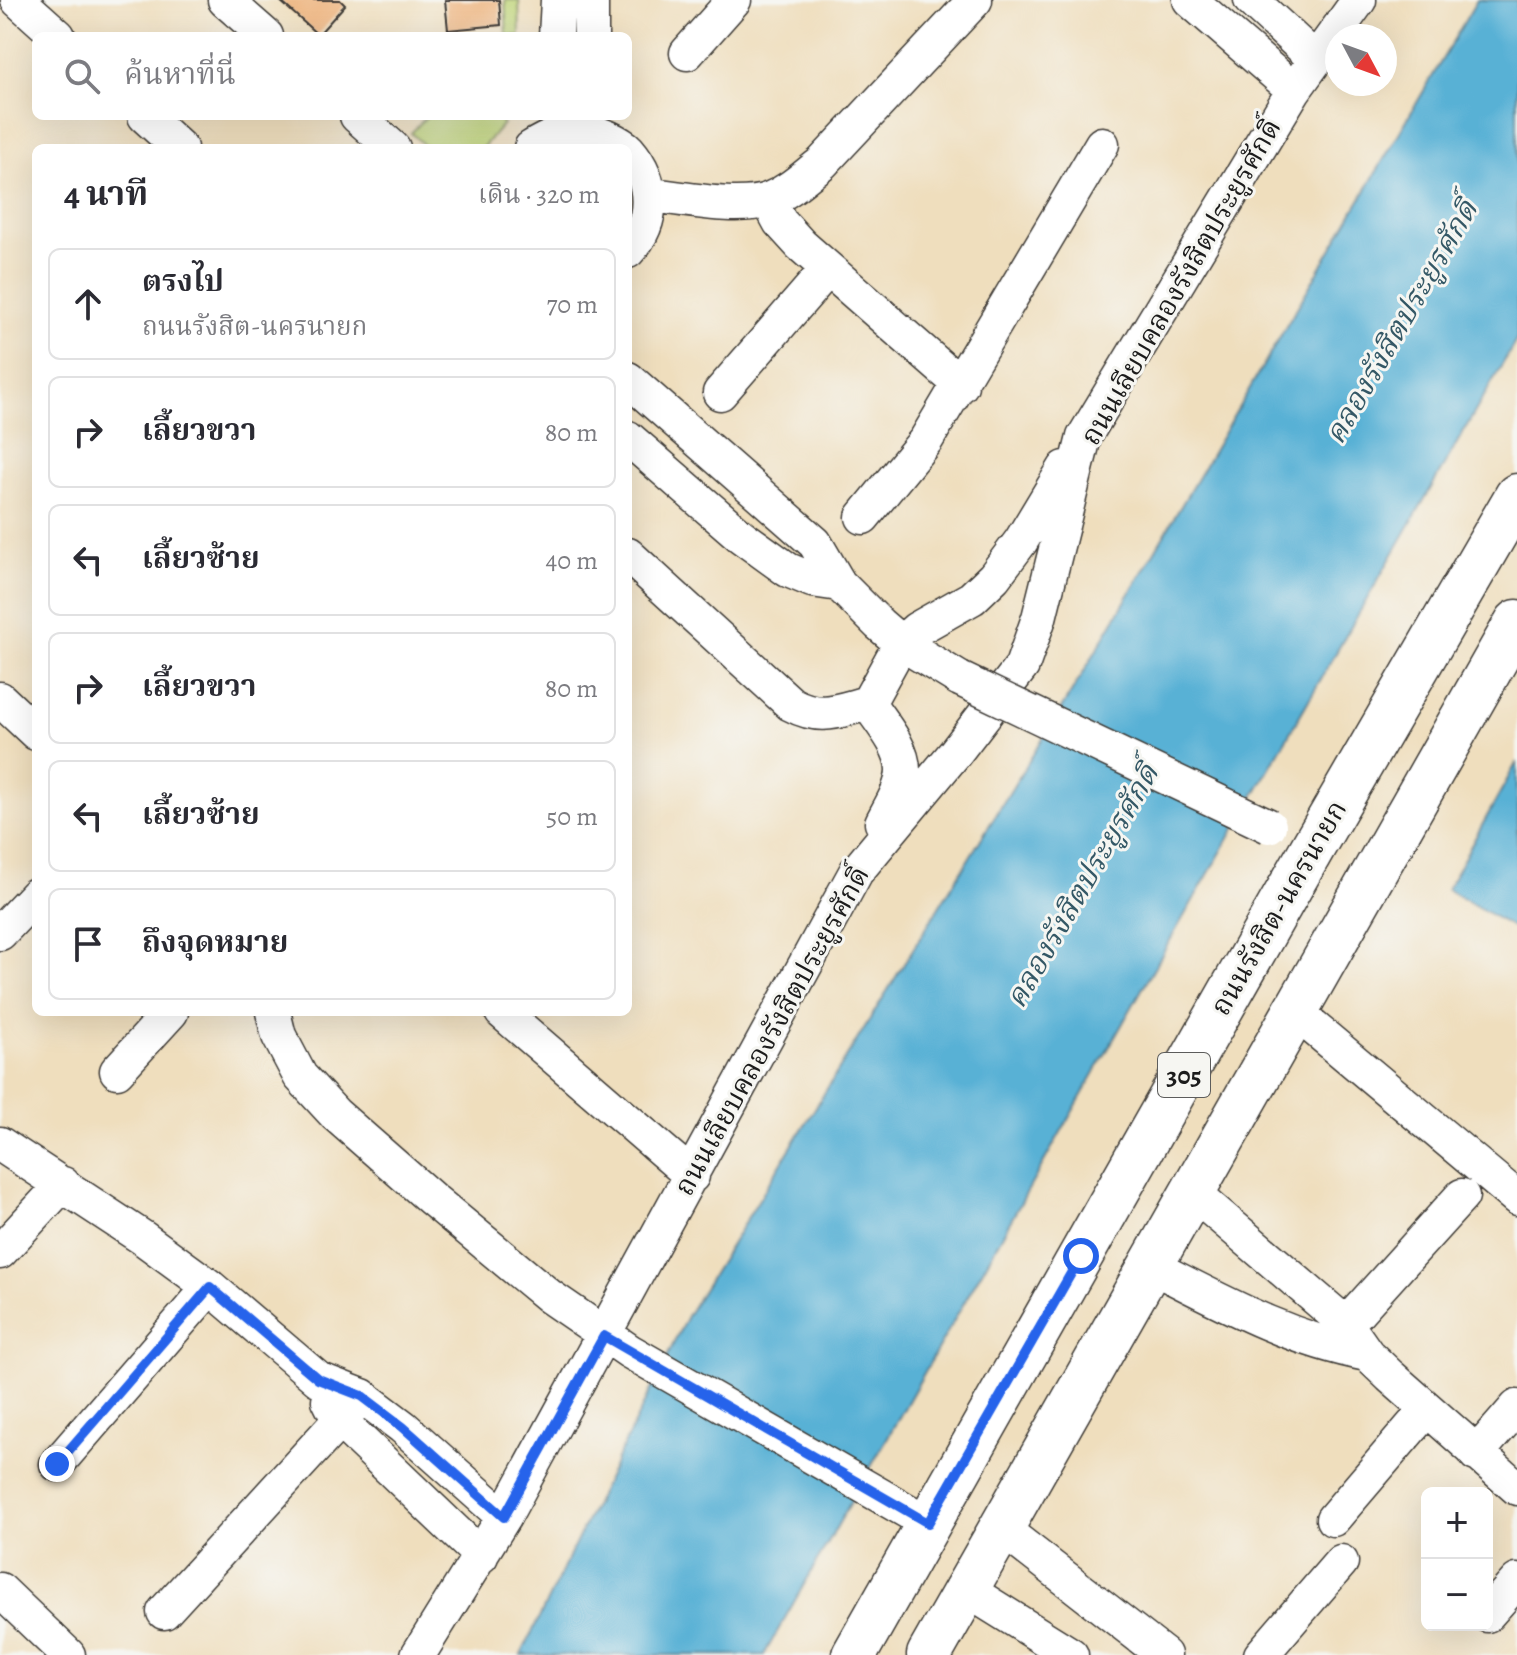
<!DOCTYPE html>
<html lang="th">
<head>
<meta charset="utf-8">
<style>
	body { margin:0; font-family:Alegreya,"Noto Serif Thai",serif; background:#f7f7f7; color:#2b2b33 }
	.controls { position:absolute; right:24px; bottom:24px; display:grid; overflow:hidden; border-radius:12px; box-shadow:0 8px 32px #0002 }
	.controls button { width:72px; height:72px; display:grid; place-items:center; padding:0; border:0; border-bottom:2px solid #e1e1e2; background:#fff; color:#2b2b33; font:40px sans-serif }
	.compass { position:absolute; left:1325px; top:24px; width:72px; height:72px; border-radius:50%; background:#fff; box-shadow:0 8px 32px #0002; rotate:131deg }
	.stop { position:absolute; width:24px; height:24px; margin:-18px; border:6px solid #2563eb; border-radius:50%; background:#fff }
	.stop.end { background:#2563eb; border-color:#fff; box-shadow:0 2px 8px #0008 }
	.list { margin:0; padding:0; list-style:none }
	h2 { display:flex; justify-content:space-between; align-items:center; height:104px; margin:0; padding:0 32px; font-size:34px }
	h2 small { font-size:26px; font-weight:400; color:#7c7c81 }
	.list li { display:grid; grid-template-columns:52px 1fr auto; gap:24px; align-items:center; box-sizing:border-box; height:112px; margin:0 16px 16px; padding:0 16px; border:2px solid #e1e1e2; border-radius:12px }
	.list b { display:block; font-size:30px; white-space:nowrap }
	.list p { margin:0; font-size:26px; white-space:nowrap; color:#7c7c81 }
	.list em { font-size:26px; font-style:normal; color:#7c7c81 }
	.icon { flex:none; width:44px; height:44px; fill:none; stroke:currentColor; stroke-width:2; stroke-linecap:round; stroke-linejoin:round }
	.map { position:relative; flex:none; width:1517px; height:1655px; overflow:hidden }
	.search { position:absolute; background:#fff; box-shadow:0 8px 32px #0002; left:32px; top:32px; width:600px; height:88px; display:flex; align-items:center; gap:20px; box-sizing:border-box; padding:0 28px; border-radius:12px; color:#7c7c81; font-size:30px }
	.panel { position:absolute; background:#fff; box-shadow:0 8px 32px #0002; left:32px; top:144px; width:600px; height:872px; border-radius:12px }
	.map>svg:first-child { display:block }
	.green { fill:#bfd478; stroke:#6e784a; stroke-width:2 }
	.water { fill:#58b1d5; stroke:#3a6678; stroke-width:2 }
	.building { fill:#edb078 }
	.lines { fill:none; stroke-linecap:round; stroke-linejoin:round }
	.minor-casing { stroke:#3c3934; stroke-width:37 }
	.major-casing { stroke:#3c3934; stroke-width:47 }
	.minor { stroke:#fff; stroke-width:34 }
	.major { stroke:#fff; stroke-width:44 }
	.minor-bridge-casing { stroke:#3c3934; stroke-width:37; stroke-linecap:butt }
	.minor-bridge { stroke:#fff; stroke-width:34 }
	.route { stroke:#2563eb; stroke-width:10 }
	.labels { text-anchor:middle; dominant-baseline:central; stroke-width:6; stroke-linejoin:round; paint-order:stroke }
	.shield { fill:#f6f6f2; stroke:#5d5d5c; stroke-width:2 }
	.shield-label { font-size:26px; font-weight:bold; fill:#1c1c1c }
	.street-label { font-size:28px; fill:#1c1c1c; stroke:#f6f6f2 }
	.water-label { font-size:30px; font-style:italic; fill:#345866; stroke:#f6f6f2 }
</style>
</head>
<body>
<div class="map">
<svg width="1517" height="1655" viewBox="0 0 1517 1655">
	<rect width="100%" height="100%" fill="#f6f6f2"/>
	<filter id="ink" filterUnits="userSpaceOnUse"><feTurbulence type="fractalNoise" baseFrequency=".0125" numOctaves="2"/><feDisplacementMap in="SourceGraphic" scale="16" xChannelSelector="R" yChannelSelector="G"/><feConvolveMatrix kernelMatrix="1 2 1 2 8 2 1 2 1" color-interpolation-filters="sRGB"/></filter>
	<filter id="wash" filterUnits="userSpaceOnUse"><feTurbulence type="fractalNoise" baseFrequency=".006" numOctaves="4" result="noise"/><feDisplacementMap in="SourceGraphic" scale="32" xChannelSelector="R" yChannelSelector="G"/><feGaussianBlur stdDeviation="1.8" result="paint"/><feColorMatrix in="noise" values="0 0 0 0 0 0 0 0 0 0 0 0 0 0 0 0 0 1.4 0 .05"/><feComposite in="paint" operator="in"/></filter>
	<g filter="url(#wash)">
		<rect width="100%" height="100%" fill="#efdebd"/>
		<path class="green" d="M 505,0 L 519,0 L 520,36 L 507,35 Z
			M 427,116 L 494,116 L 503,124 L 482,148 L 427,148 L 411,133 Z"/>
		<path class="water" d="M 1477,0 L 1517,0 L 1517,339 L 1153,970 L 764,1655 L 521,1655 L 687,1316 L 1085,670 Z
			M 1517,762 L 1517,930 L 1447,889 Z"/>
		<g id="blocks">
			<path class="building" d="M 279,0 L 340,0 L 345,5 L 318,35 Z
				M 445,0 L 499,0 L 501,25 L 448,30 Z"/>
		</g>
	</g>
	<g filter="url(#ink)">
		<use href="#blocks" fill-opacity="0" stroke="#3c3934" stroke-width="2"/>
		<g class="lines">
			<defs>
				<path id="minor" d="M 18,0 L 58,36
					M 225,0 L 266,36
					M 591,0 L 591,36
					M 1190,0 L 1294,90
					M 1251,0 L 1316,60
					M 556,36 L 558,0
					M 687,53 L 734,0
					M 145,116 L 180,148
					M 357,116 L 393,148
					M 531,148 C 563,127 594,125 626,148
					M 628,150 C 655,181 656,221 628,251
					M 650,195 C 683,198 739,211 770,199 C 790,191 805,176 822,163 L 975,0
					M 768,200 L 780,222 L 801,245 L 961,385
					M 628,379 L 815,543 L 839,584 L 879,624 L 901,643 L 960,679
					M 720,393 L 827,270
					M 628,438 L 741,536 L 788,570 L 812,580 L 839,584
					M 863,517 L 926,440 L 1102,144
					M 628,555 L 791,704 C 821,720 837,711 868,703
					M 0,699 L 36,733
					M 882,823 C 890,807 903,788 903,770 C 903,747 880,721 868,703 L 901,643 L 917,629 L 972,598 L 994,577 L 1021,541 L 1065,468
					M 0,933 L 36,895
					M 273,1012 L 279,1036 L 300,1076 L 335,1114 L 432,1199 L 549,1296 L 629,1351 L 928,1523
					M 502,1012 L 692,1176
					M 1295,1012 L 1517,1198
					M 117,1071 L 171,1012
					M 0,1144 L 143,1238 L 210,1287 L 318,1379 L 362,1396 L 403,1427 L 504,1517
					M 1193,1193 L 1346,1324 L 1367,1354 L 1390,1376 L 1517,1488
					M 0,1252 L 63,1184
					M 1151,1266 C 1222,1302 1288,1339 1367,1354
					M 1331,1341 L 1462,1196
					M 329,1400 L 339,1420 L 481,1556
					M 1476,1454 L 1517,1407
					M 57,1464 L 210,1287
					M 1333,1519 L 1427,1409
					M 1002,1529 L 1164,1655
					M 0,1590 L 68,1655
					M 967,1590 L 1071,1655
					M 164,1612 L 362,1396
					M 1487,1615 L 1517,1581
					M 418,1655 L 504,1517 L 856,872 L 955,753 L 1022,666 L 1039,618 L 1084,437 L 1294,90 L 1359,0
					M 1261,1655 L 1341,1562"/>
				<path id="major" d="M 854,1655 L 1313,847 L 1517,496
					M 929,1655 L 1517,622"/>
			</defs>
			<use href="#minor" class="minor-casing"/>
			<use href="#major" class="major-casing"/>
			<use href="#minor" class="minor"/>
			<use href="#major" class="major"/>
			<defs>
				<path id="minor-bridge" d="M 960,679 L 1269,826"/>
			</defs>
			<use href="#minor-bridge" class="minor-bridge-casing"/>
			<use href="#minor-bridge" class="minor-bridge"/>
		</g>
	</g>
	<g class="lines" filter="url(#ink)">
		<path class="route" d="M 57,1464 L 210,1287 L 318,1379 L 362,1396 L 403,1427 L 504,1517 L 604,1336 L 928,1523 L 1081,1256"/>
	</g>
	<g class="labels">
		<rect class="shield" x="1158" y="1053" width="52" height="44" rx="6"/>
		<g class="shield-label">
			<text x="1184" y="1075">305</text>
		</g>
		<g class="street-label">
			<text transform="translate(1181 282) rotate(-60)">ถนนเลียบคลองรังสิตประยูรศักดิ์</text>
			<text transform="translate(1279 908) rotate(-60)">ถนนรังสิต-นครนายก</text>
			<text transform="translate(772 1031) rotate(-61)">ถนนเลียบคลองรังสิตประยูรศักดิ์</text>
		</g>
		<g class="water-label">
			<text transform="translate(1401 322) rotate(-60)">คลองรังสิตประยูรศักดิ์</text>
			<text transform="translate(1082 886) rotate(-60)">คลองรังสิตประยูรศักดิ์</text>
		</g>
	</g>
</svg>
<div class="controls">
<button>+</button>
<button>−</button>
</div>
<svg class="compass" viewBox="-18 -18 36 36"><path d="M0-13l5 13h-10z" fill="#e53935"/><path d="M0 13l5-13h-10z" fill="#7c7c81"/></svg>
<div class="stop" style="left:1081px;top:1256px"></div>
<div class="stop end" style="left:57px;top:1464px"></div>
<div class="search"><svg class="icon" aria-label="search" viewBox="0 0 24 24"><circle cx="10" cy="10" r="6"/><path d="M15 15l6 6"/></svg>ค้นหาที่นี่</div>
<section class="panel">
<h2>4 นาที<small>เดิน · 320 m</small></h2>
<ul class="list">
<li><svg class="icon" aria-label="ahead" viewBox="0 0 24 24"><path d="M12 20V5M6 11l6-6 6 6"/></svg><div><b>ตรงไป</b><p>ถนนรังสิต-นครนายก</p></div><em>70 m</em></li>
<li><svg class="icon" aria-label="right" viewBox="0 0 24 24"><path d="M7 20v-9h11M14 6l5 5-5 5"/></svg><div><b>เลี้ยวขวา</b></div><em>80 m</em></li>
<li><svg class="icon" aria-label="left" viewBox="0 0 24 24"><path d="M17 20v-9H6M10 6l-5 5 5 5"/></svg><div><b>เลี้ยวซ้าย</b></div><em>40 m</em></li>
<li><svg class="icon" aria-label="right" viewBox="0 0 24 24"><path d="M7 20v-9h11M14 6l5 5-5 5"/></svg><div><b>เลี้ยวขวา</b></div><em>80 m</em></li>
<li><svg class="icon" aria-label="left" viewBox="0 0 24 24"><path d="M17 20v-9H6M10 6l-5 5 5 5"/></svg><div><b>เลี้ยวซ้าย</b></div><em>50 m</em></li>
<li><svg class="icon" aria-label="arrive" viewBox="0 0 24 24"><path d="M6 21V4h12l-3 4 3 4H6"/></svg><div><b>ถึงจุดหมาย</b></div></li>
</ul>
</section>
</div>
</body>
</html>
